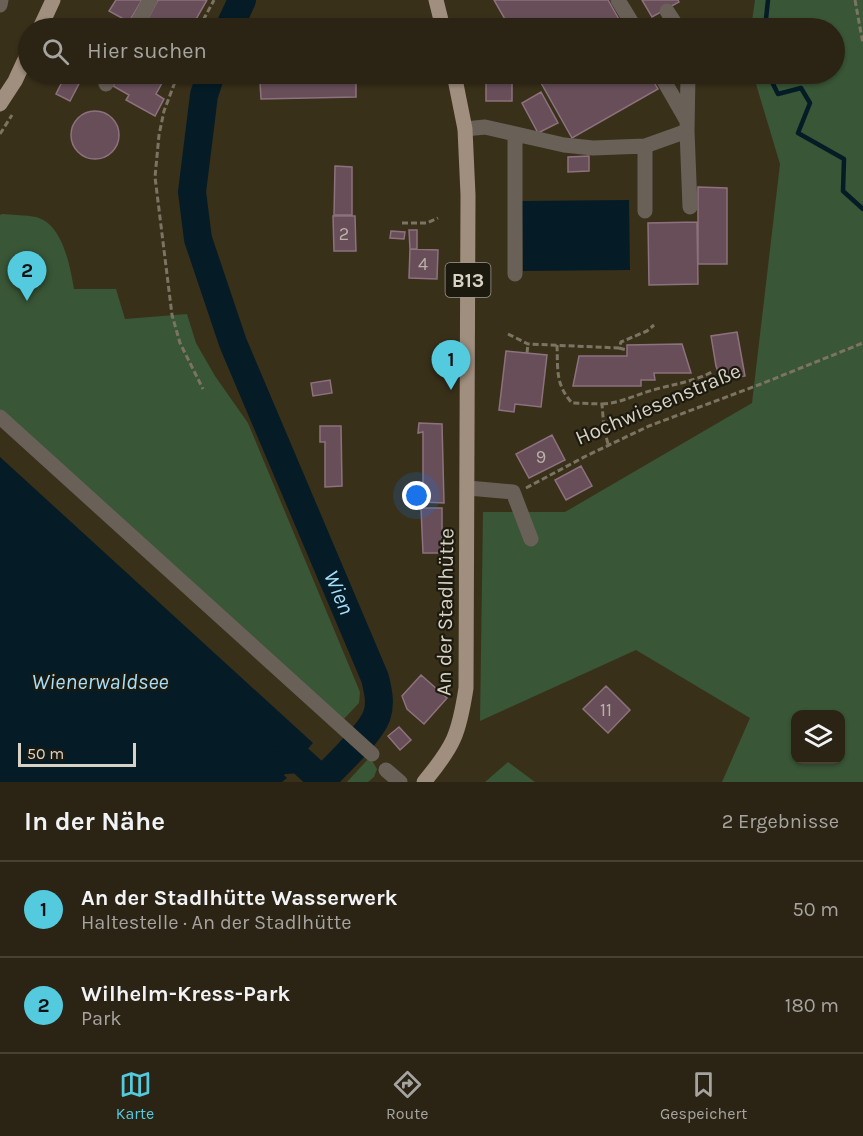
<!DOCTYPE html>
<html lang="de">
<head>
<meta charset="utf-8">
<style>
	body { margin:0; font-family:Karla,sans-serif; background:#332c1d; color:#f1f3f6 }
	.controls { position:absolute; right:18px; bottom:18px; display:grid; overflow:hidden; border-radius:12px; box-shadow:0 2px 4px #0004 }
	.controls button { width:54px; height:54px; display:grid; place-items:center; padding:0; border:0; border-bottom:2px solid #474134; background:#2b2414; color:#f1f3f6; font:30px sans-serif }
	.scale { position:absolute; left:18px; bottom:15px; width:118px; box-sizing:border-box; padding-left:6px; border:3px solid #d7d2c4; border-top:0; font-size:16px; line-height:21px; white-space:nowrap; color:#d7d2c4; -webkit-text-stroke:4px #1c190f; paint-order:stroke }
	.you { position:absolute; left:417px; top:496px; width:21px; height:21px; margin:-15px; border:4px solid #fff; border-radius:50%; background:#1a73e8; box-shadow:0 0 0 9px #1a73e833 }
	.badge { display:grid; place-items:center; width:39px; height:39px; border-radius:50%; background:#54cade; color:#111; font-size:20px; font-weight:700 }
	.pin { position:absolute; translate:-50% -50px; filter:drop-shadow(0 2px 3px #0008) }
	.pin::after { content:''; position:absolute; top:32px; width:21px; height:18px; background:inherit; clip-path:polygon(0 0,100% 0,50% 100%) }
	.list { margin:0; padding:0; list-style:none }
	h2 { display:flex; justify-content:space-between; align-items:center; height:78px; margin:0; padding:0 24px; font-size:26px }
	h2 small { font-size:20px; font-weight:400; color:#a6a4a0 }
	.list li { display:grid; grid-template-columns:39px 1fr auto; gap:18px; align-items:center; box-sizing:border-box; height:96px; padding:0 24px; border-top:2px solid #474134 }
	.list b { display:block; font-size:22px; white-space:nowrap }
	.list p { margin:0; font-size:20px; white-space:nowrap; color:#a6a4a0 }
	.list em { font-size:20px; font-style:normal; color:#a6a4a0 }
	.icon { flex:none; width:33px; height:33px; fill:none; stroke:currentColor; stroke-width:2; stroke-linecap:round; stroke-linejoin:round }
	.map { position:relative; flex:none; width:863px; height:782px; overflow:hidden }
	.search { position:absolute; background:#2b2414; box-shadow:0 2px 4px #0004; left:18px; right:18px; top:18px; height:66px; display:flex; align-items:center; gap:15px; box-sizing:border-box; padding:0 21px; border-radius:33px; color:#a6a4a0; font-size:22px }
	.sheet { height:270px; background:#2b2414 }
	nav { display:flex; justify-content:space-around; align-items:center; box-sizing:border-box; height:84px; border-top:2px solid #474134; background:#2b2414; font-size:16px; color:#a6a4a0 }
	nav a { display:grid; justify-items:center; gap:3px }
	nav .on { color:#54cade }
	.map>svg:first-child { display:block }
	.green { fill:#395636; fill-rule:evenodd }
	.water { fill:#051c26 }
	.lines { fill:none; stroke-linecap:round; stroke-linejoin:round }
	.stream { stroke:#051c26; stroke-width:4.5 }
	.river { stroke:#051c26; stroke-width:28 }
	.building { fill:#674e59; stroke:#8d727e; stroke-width:1.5 }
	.path { stroke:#7c7462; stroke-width:3; stroke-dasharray:6 3; stroke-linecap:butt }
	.minor { stroke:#696058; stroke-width:15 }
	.major { stroke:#a08e7e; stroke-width:15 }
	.labels { text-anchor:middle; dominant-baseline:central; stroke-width:4.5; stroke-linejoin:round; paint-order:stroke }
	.number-label { font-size:18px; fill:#bbb1a9 }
	.shield { fill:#1c190f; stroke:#9f9a8e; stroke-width:1.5 }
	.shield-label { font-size:20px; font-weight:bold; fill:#d7d2c4 }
	.street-label { font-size:21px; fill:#d7d2c4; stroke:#1c190f }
	.water-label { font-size:22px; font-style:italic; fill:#a6dffa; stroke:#1c190f }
</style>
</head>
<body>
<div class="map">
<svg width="863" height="782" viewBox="0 0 863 782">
	<rect width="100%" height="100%" fill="#39301a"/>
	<path class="green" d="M 755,0 L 863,0 L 863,782 L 722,782 L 750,718 L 636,650 L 480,721 L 483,512 L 565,512 L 752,403 L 780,164 L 753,74 L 834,74 L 834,28 L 751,28 ZM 796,714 L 840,714 L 840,760 L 796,760 Z
		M 2,214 C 13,215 25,215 36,217 C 63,224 70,266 74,289 L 116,289 L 125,319 L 187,314 L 196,343 L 215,376 L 248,423 L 360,692 L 359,703 L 342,721 L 0,410 L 0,215 Z
		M 370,757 L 377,769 L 374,777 L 368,782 L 347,782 Z
		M 508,762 L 535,782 L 485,782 Z"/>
	<path class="water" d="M 629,200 L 630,270 L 523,271 L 522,201 Z
		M 0,457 L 313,743 L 284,775 L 287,778 L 282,782 L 0,782 Z"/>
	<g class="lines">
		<path class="stream" d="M 765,28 L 768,0
			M 768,74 L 778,94 L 801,88 L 810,103 L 798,133 L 844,159 L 843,191 L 863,209"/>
		<g class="river">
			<path d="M 229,28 L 242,0"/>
			<path id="s1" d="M 211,74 L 204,95 L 192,192 L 198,239 L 233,343 L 375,678 C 378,691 381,702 377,715 C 371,733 336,766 322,780 L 299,759 L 261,762"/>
		</g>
	</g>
	<path class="building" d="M 116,0 L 142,0 L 129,22 L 109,11 Z
		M 158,0 L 207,0 L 191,28 L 154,28 L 145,24 Z
		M 494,0 L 608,0 L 624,28 L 510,28 Z
		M 642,0 L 678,0 L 679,2 L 652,17 Z
		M 66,74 L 81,80 L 70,101 L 56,94 Z
		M 120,74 L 167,74 L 156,94 L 164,99 L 155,116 L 126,100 L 129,95 L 113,86 Z
		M 486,74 L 512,74 L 512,101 L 486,101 Z
		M 536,74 L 649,74 L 658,89 L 572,138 Z
		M 356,80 L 356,97 L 261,99 L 260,82 Z
		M 541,92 L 558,123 L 538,133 L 522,103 Z
		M71 135a24 24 0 1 1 48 0a24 24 0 1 1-48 0Z
		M 589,156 L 589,171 L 568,172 L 568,157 Z
		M 335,166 L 352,167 L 352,215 L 334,215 Z
		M 698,187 L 727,188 L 727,264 L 698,264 Z
		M 333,216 L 355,216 L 356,251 L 334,251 Z
		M 697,222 L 698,284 L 649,285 L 648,223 Z
		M 409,230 L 417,230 L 417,249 L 410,249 Z
		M 391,231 L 405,232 L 404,239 L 390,238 Z
		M 410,249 L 438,250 L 437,279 L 409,278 Z
		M 737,332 L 745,376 L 721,380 L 716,366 L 711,336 Z
		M 682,344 L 691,373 L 654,373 L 655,380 L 641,380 L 641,386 L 573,386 L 579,356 L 627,356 L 627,345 Z
		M 506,351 L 547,355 L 541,407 L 515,404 L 514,412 L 499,410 Z
		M 330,380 L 332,393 L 313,396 L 311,383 Z
		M 419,423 L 442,424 L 444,503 L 423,502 L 423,432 L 418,433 Z
		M 320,426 L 341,426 L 342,486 L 325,487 L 325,442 L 320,442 Z
		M 552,435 L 565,460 L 529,478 L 516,454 Z
		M 581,466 L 592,486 L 566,500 L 555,480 Z
		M 421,508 L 442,508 L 442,553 L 423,553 Z
		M 421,675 L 447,698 L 424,724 L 407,709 L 402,696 Z
		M 606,686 L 630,710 L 608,733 L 583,709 Z
		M 399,727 L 411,740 L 400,750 L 388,736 Z"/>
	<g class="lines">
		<path class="path" d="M 855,0 L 863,44
			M 199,28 L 214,0
			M 178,74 L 164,111 L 159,135 L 155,177 L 172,315 L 180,343 L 203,389
			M 0,134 L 12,115
			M 402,223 L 427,223 L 438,218
			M 508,334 L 528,344 L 619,348 L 621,342 L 647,331 L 654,325
			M 557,345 C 558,369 555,384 572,403 L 602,404 L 604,429 L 608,444
			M 619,348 L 627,350
			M 527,353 L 528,344
			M 602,404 C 620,403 636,395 653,390 C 674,384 693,382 712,372
			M 526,488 L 586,456 L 649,426 L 761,384 L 863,343"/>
		<path class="minor" d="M 618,0 L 635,28
			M 0,5 L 1,0
			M 667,11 L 678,28
			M 135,28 L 150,0
			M 660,74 L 687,121
			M 106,84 L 111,74
			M 465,129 L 485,127 L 564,145 L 593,148 L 645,146 L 687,131 L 688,74
			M 687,131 L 690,207
			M 515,134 L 515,274
			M 645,146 L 645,211
			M 0,417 L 372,754
			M 468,488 L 513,492 L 531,539
			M 386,770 L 400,782"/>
		<path class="major" d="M 436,0 L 443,28
			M 40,28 L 53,0
			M 0,104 L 15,81 L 28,53
			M 424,782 C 454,746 459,734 466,688 L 468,195 L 465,129 L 454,74"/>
	</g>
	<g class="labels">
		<g class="number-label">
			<text x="344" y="234">2</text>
			<text x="423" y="264">4</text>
			<text x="541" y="457">9</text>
			<text x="606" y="710">11</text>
		</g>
		<rect class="shield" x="445.5" y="263" width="45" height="34" rx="4.5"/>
		<g class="shield-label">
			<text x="468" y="280">B13</text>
		</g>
		<g class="street-label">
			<text transform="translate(658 404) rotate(-23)">Hochwiesenstraße</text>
			<text transform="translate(445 612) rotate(-89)">An der Stadlhütte</text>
		</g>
		<g class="water-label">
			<text stroke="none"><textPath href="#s1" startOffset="548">Wien</textPath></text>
			<text x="100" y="682">Wienerwaldsee</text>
		</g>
	</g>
</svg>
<div class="controls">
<button><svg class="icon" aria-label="layers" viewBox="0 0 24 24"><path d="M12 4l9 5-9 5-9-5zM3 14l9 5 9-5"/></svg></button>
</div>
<div class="scale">50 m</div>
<div class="you"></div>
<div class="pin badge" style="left:451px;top:390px">1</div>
<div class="pin badge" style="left:27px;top:301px">2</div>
<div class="search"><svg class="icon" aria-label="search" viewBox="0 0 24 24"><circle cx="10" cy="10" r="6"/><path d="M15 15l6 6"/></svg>Hier suchen</div>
</div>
<section class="sheet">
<h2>In der Nähe<small>2 Ergebnisse</small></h2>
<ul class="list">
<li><span class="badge">1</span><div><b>An der Stadlhütte Wasserwerk</b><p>Haltestelle · An der Stadlhütte</p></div><em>50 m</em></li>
<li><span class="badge">2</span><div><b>Wilhelm-Kress-Park</b><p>Park</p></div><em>180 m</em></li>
</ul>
</section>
<nav>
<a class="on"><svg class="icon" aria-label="map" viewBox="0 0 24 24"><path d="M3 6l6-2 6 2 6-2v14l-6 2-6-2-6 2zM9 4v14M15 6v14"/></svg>Karte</a>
<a><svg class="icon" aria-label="directions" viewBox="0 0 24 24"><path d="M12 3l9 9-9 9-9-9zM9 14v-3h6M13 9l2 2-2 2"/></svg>Route</a>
<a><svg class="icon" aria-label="saved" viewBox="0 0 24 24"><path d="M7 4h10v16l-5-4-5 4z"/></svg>Gespeichert</a>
</nav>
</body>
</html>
